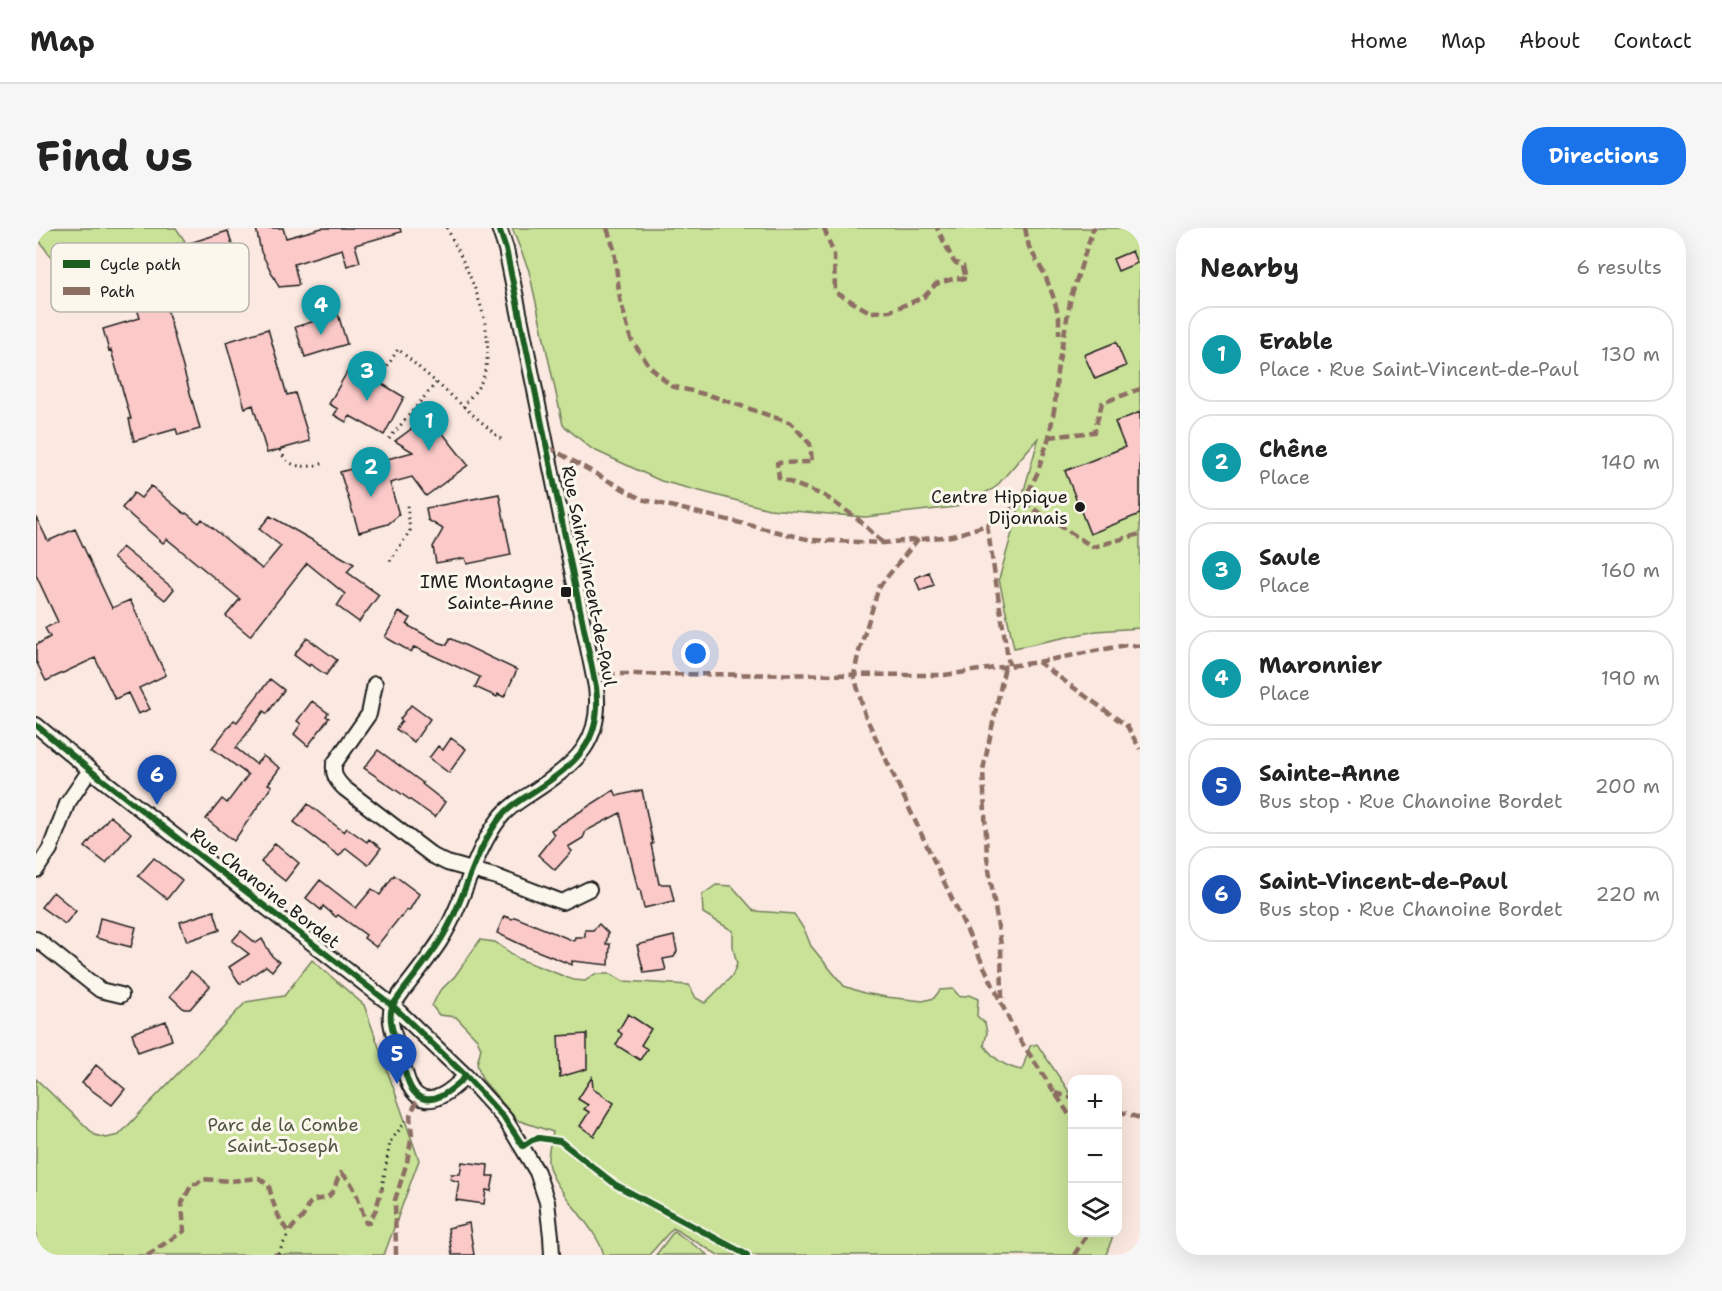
<!DOCTYPE html>
<html lang="en">
<head>
<meta charset="utf-8">
<style>
	body { margin:0; font-family:"Shantell Sans",sans-serif; background:#f6f6f6; color:#222 }
	.controls { position:absolute; right:18px; bottom:18px; display:grid; overflow:hidden; border-radius:12px; box-shadow:0 6px 24px #0002 }
	.controls button { width:54px; height:54px; display:grid; place-items:center; padding:0; border:0; border-bottom:2px solid #e0e0e0; background:#fff; color:#222; font:30px sans-serif }
	.you { position:absolute; left:660px; top:426px; width:21px; height:21px; margin:-15px; border:4px solid #fff; border-radius:50%; background:#1a73e8; box-shadow:0 0 0 9px #1a73e833 }
	.badge { display:grid; place-items:center; width:39px; height:39px; border-radius:50%; background:#1a73e8; color:#fff; font-size:20px; font-weight:700 }
	.pin { position:absolute; translate:-50% -50px; filter:drop-shadow(0 2px 3px #0008) }
	.pin::after { content:''; position:absolute; top:32px; width:21px; height:18px; background:inherit; clip-path:polygon(0 0,100% 0,50% 100%) }
	.list { margin:0; padding:0; list-style:none }
	h2 { display:flex; justify-content:space-between; align-items:center; height:78px; margin:0; padding:0 24px; font-size:26px }
	h2 small { font-size:20px; font-weight:400; color:#767676 }
	.list li { display:grid; grid-template-columns:39px 1fr auto; gap:18px; align-items:center; box-sizing:border-box; height:96px; margin:0 12px 12px; padding:0 12px; border:2px solid #e0e0e0; border-radius:24px }
	.list b { display:block; font-size:22px; white-space:nowrap }
	.list p { margin:0; font-size:20px; white-space:nowrap; color:#767676 }
	.list em { font-size:20px; font-style:normal; color:#767676 }
	.icon { flex:none; width:33px; height:33px; fill:none; stroke:currentColor; stroke-width:2; stroke-linecap:round; stroke-linejoin:round }
	.map { position:relative; flex:none; width:1104px; height:1027px; overflow:hidden; border-radius:24px }
	header { display:flex; align-items:center; gap:36px; box-sizing:border-box; height:84px; padding:0 30px; background:#fff; border-bottom:2px solid #e0e0e0 }
	header strong { font-size:28px }
	nav { display:flex; gap:33px; margin-inline-start:auto; font-size:21px }
	.intro { display:flex; align-items:center; justify-content:space-between; box-sizing:border-box; height:144px; padding:0 36px }
	h1 { margin:0; font-size:42px }
	.button { padding:15px 27px; border-radius:24px; background:#1a73e8; color:#fff; font-size:21px; font-weight:700 }
	main { display:flex; gap:36px; padding:0 36px }
	aside { flex:1; background:#fff; border-radius:24px; box-shadow:0 6px 24px #0002 }
	.map>svg:first-child { display:block }
	.green { fill:#c9e298; stroke:#727f5a; stroke-width:1.5 }
	.building { fill:#fac9c8; stroke:#1c1c1c; stroke-width:1.5 }
	.lines { fill:none; stroke-linecap:round; stroke-linejoin:round }
	.minor-casing { stroke:#1c1c1c; stroke-width:18 }
	.path { stroke:#1c1c1c; stroke-width:3; stroke-dasharray:1.5 4.5; stroke-linecap:butt }
	.minor { stroke:#fbf7ec; stroke-width:14 }
	.quiet { stroke:#8d6e63; stroke-width:4.5; stroke-dasharray:9 4.5; stroke-linecap:butt }
	.cycleway-casing { stroke:#fbf7ec; stroke-width:10 }
	.cycleway { stroke:#1b5e20; stroke-width:6 }
	.poi-dot { fill:#1c1c1c; stroke:#fbf7ec; stroke-width:2 }
	.labels { text-anchor:middle; dominant-baseline:central; stroke-width:6; stroke-linejoin:round; paint-order:stroke }
	.poi-label { font-size:18px; fill:#1c1c1c; stroke:#fbf7ec; text-anchor:end }
	.street-label { font-size:18px; fill:#1c1c1c; stroke:#fbf7ec }
	.park-label { font-size:18px; fill:#505741; stroke:#fbf7ec }
	.key { fill:#fbf7ec; stroke:#b8b5ae; stroke-width:1.5 }
	.key-label { font-size:16px; fill:#1c1c1c }
</style>
</head>
<body>
<header>
<strong>Map</strong>
<nav><a>Home</a><a>Map</a><a>About</a><a>Contact</a></nav>
</header>
<div class="intro"><h1>Find us</h1><a class="button">Directions</a></div>
<main>
<div class="map">
<svg width="1104" height="1027" viewBox="0 0 1104 1027">
	<rect width="100%" height="100%" fill="#fbe9e1"/>
	<filter id="ink" filterUnits="userSpaceOnUse"><feTurbulence type="fractalNoise" baseFrequency=".0167" numOctaves="2"/><feDisplacementMap in="SourceGraphic" scale="12" xChannelSelector="R" yChannelSelector="G"/><feConvolveMatrix kernelMatrix="1 2 1 2 8 2 1 2 1" color-interpolation-filters="sRGB"/></filter>
	<g filter="url(#ink)">
		<path class="green" d="M 0,0 L 140,0 L 149,13 L 100,28 L 82,41 L 84,57 L 87,63 L 84,69 L 69,73 L 32,68 L 16,54 L 17,32 L 0,8 Z
			M 476,0 L 1104,0 L 1104,400 L 1060,403 L 978,420 L 963,351 L 1003,209 L 959,260 L 919,279 L 829,289 L 733,281 L 625,253 L 556,221 L 527,197 L 493,43 Z
			M 680,657 L 696,658 L 718,683 L 758,686 L 769,703 L 775,718 L 808,758 L 828,765 L 850,769 L 887,773 L 898,770 L 904,762 L 917,761 L 924,769 L 933,767 L 942,771 L 941,788 L 949,795 L 951,805 L 948,817 C 958,831 969,839 986,842 L 994,818 L 1001,816 L 1036,868 L 1036,1004 L 1078,1005 L 1070,1027 L 682,1027 L 637,1000 L 613,1027 L 568,1027 C 560,996 511,957 512,932 C 512,923 515,913 517,904 L 481,892 L 446,851 L 441,836 L 445,820 L 441,811 L 420,789 L 403,787 L 396,778 L 403,764 L 419,748 L 444,712 L 459,714 L 483,731 L 538,752 L 549,753 L 559,746 L 575,746 L 587,753 L 653,757 L 660,770 L 669,775 L 696,748 L 701,736 L 697,720 L 697,703 L 667,685 L 666,667 Z
			M 276,732 L 328,777 L 383,932 L 348,1027 L 0,1027 L 0,851 L 59,907 L 70,910 L 83,907 L 210,774 L 248,768 Z
			M 638,1003 L 672,1027 L 620,1027 Z"/>
		<path class="building" d="M 220,0 L 247,0 L 250,10 L 286,0 L 364,0 L 365,4 L 319,17 L 324,34 L 311,38 L 306,21 L 258,36 L 263,57 L 243,59 L 225,24 Z
			M 192,3 L 197,20 L 188,23 L 195,46 L 127,67 L 164,201 L 142,207 L 140,201 L 98,213 L 93,191 L 95,191 L 75,122 L 73,123 L 67,101 L 104,90 L 87,36 Z
			M 1096,23 L 1101,35 L 1082,43 L 1077,31 Z
			M 302,86 L 311,116 L 269,129 L 259,99 Z
			M 232,101 L 251,167 L 259,165 L 274,213 L 231,225 L 217,177 L 209,180 L 190,114 Z
			M 1080,114 L 1090,138 L 1059,151 L 1048,127 Z
			M 315,137 L 368,169 L 348,207 L 314,188 L 310,194 L 298,187 L 302,181 L 293,176 Z
			M 1104,184 L 1104,286 L 1054,306 L 1029,243 L 1089,219 L 1079,194 Z
			M 393,188 L 432,237 L 390,268 L 376,249 L 354,255 L 363,287 L 352,296 L 323,304 L 304,244 L 377,224 L 359,213 Z
			M 115,258 L 149,286 L 150,285 L 163,295 L 166,291 L 226,341 L 245,318 L 223,301 L 234,288 L 318,336 L 311,344 L 343,367 L 323,394 L 301,378 L 309,366 L 271,335 L 214,408 L 190,388 L 204,371 L 131,311 L 127,315 L 86,280 L 98,265 L 105,270 Z
			M 463,266 L 475,327 L 431,336 L 429,330 L 400,335 L 397,319 L 407,301 L 392,292 L 390,280 Z
			M 0,289 L 12,313 L 39,301 L 76,380 L 94,372 L 130,447 L 103,460 L 114,481 L 102,486 L 92,465 L 79,471 L 59,430 L 10,453 L 0,433 L 0,417 L 14,409 L 9,400 L 22,394 L 0,347 Z
			M 86,319 L 138,361 L 129,372 L 77,330 Z
			M 893,344 L 898,357 L 884,362 L 879,350 Z
			M 363,384 L 375,390 L 371,397 L 402,414 L 411,417 L 414,410 L 481,442 L 468,469 L 462,466 L 461,469 L 439,459 L 444,449 L 378,419 L 375,424 L 349,409 Z
			M 271,410 L 301,432 L 290,447 L 274,436 L 273,438 L 258,427 Z
			M 234,451 L 248,462 L 231,486 L 228,483 L 200,520 L 220,536 L 227,528 L 244,540 L 232,556 L 236,558 L 198,613 L 170,591 L 186,571 L 191,575 L 212,547 L 176,520 L 198,492 L 201,494 Z
			M 276,473 L 292,485 L 290,488 L 293,490 L 272,518 L 258,506 L 265,496 L 261,493 Z
			M 375,477 L 394,491 L 378,514 L 360,501 L 366,493 L 364,491 Z
			M 415,510 L 430,521 L 413,545 L 393,530 L 402,518 L 407,522 Z
			M 342,522 L 387,555 L 386,556 L 409,574 L 399,589 L 328,540 Z
			M 578,562 L 581,568 L 606,562 L 617,616 L 615,616 L 623,656 L 634,656 L 638,673 L 608,680 L 604,661 L 602,662 L 584,585 L 550,603 L 547,610 L 532,619 L 536,623 L 519,642 L 502,627 L 518,607 L 515,602 Z
			M 272,576 L 308,604 L 311,600 L 331,614 L 333,611 L 345,620 L 332,637 L 310,620 L 303,628 L 258,594 Z
			M 74,588 L 95,605 L 70,635 L 49,619 Z
			M 239,615 L 263,635 L 249,653 L 225,634 Z
			M 118,630 L 146,652 L 131,671 L 102,648 Z
			M 358,647 L 383,666 L 373,683 L 371,682 L 365,690 L 364,689 L 340,719 L 328,710 L 330,707 L 302,687 L 300,689 L 287,678 L 285,682 L 270,670 L 284,652 L 320,680 L 336,661 L 344,667 Z
			M 17,664 L 40,683 L 29,696 L 5,679 Z
			M 178,683 L 184,702 L 151,713 L 144,694 Z
			M 468,688 L 476,691 L 479,689 L 538,713 L 539,709 L 549,709 L 549,702 L 557,702 L 563,696 L 572,705 L 570,716 L 574,716 L 573,737 L 536,733 L 536,737 L 484,716 L 461,705 Z
			M 64,690 L 100,699 L 95,719 L 60,710 Z
			M 205,703 L 220,715 L 226,711 L 236,728 L 243,734 L 236,743 L 230,738 L 204,756 L 193,739 L 213,726 L 196,713 Z
			M 638,708 L 641,723 L 638,729 L 627,731 L 630,742 L 608,745 L 601,717 Z
			M 155,743 L 174,758 L 154,781 L 148,781 L 134,768 Z
			M 592,786 L 615,801 L 605,817 L 611,821 L 604,832 L 580,817 L 586,806 L 582,803 Z
			M 130,793 L 136,812 L 102,824 L 96,805 Z
			M 551,806 L 551,841 L 524,849 L 522,808 Z
			M 60,837 L 89,861 L 76,877 L 46,855 Z
			M 556,849 L 557,861 L 578,875 L 558,908 L 544,898 L 553,884 L 548,881 L 552,877 L 542,871 Z
			M 426,934 L 452,937 L 451,948 L 458,948 L 455,963 L 450,962 L 448,976 L 420,972 L 423,954 L 414,951 L 415,946 L 424,946 Z
			M 433,995 L 438,1027 L 416,1027 L 412,1000 Z"/>
		<g class="lines">
			<defs>
				<path id="minor" d="M 339,456 L 333,486 L 298,536 C 297,547 300,552 308,560 L 397,628 L 411,635 L 461,649 L 526,674 L 553,661
					M 0,497 L 54,542 L 357,778 L 430,848 L 469,891 L 501,944 L 511,974 L 515,1008 L 516,1027
					M 0,642 L 14,621 L 31,576 L 54,542
					M 0,711 L 64,762 L 85,767
					M 430,848 C 418,860 393,884 377,863 C 370,854 368,839 365,828 C 361,814 351,794 356,779 C 358,774 363,769 366,764 C 379,747 393,730 404,713 C 429,674 436,626 464,590 C 473,578 488,570 500,562 C 541,535 567,512 560,459 L 470,21 L 463,0"/>
			</defs>
			<use href="#minor" class="minor-casing"/>
			<path class="path" d="M 411,0 C 432,43 462,98 448,147 C 445,158 434,169 427,179
				M 342,154 L 362,121 L 467,213
				M 353,211 L 400,155
				M 244,222 C 252,242 271,240 289,235
				M 354,333 L 374,303 L 371,276
				M 346,960 L 354,914 L 374,888
				M 242,1026 L 253,1005"/>
			<use href="#minor" class="minor"/>
			<path class="quiet" d="M 571,0 L 578,21 L 584,71 L 595,111 L 614,139 L 635,158 L 676,168 L 755,195 L 774,216 L 776,234 L 741,235 L 743,250 L 789,268 L 822,291 L 847,315
				M 788,0 L 798,27 L 799,64 L 834,84 L 854,83 L 888,69 L 900,56 L 920,50 L 930,51 L 927,38 L 918,34 L 901,0
				M 989,0 L 993,19 L 1009,47 L 1017,68 L 1023,89 L 1023,107
				M 1013,209 L 1058,204 L 1066,175 L 1104,161
				M 512,219 L 605,271 L 775,312 L 847,315 L 916,308 L 951,297 L 987,274 L 1001,246 L 1013,209 L 1019,177 L 1021,144 L 1035,69 L 1057,1 L 1060,0
				M 987,274 L 1057,319 L 1104,306
				M 951,297 L 973,437
				M 882,311 L 843,359 L 822,427 L 818,447 L 829,487 L 979,804 L 1036,891
				M 1002,434 L 1090,417 L 1104,418
				M 557,446 L 908,447 L 1002,434 L 1091,498 L 1104,521
				M 966,770 L 965,717 L 951,629 L 947,542 L 969,438
				M 1019,865 L 1036,870
				M 1082,883 L 1104,890
				M 111,1027 L 148,1003 L 146,975 L 156,956 L 161,956 L 166,951 L 195,953 L 223,950 L 233,958 C 237,976 241,989 253,1005 C 258,996 260,996 266,990 C 270,984 270,978 276,973 C 282,970 289,972 294,967 C 300,961 300,951 305,945 C 320,955 324,978 330,995 L 333,995 L 340,981 L 346,960
				M 238,1027 L 242,1026
				M 360,1027 L 359,972 L 371,934 L 376,907 L 374,888 L 383,868
				M 1038,1027 L 1053,1004"/>
			<defs>
				<path id="cycleway" d="M 0,497 L 54,542 L 357,778 L 430,848 L 469,891 L 487,918 L 496,912 L 503,910 L 524,913 L 580,957 L 711,1027
					M 430,848 C 418,860 393,884 377,863 C 370,854 368,839 365,828 C 361,814 351,794 356,779 C 358,774 363,769 366,764 C 379,747 393,730 404,713 C 429,674 436,626 464,590 C 473,578 488,570 500,562 C 541,535 567,512 560,459 L 470,21 L 463,0"/>
			</defs>
			<use href="#cycleway" class="cycleway-casing"/>
			<use href="#cycleway" class="cycleway"/>
		</g>
	</g>
	<g class="poi-dot">
		<circle cx="1044" cy="279" r="6"/>
		<rect x="524" y="358" width="12" height="12" rx="3"/>
	</g>
	<g class="labels">
		<g class="poi-label">
			<text x="1032" y="269">Centre Hippique<tspan x="1032" dy="21">Dijonnais</tspan></text>
			<text x="518" y="354">IME Montagne<tspan x="518" dy="21">Sainte-Anne</tspan></text>
		</g>
		<g class="street-label">
			<text transform="translate(553 348) rotate(79)">Rue Saint-Vincent-de-Paul</text>
			<text transform="translate(229 660) rotate(38)">Rue Chanoine Bordet</text>
		</g>
		<g class="park-label">
			<text x="247" y="897">Parc de la Combe<tspan x="247" dy="21">Saint-Joseph</tspan></text>
		</g>
	</g>
	<rect x="15" y="15" width="198" height="69" rx="9" class="key"/>
	<rect x="27" y="32" width="27" height="8" fill="#1b5e20"/>
	<rect x="27" y="59" width="27" height="8" fill="#8d6e63"/>
	<g class="key-label">
		<text x="64" y="42">Cycle path</text>
		<text x="64" y="69">Path</text>
	</g>
</svg>
<div class="controls">
<button>+</button>
<button>−</button>
<button><svg class="icon" aria-label="layers" viewBox="0 0 24 24"><path d="M12 4l9 5-9 5-9-5zM3 14l9 5 9-5"/></svg></button>
</div>
<div class="you"></div>
<div class="pin badge" style="left:393px;top:223px;background:#0f9aa8">1</div>
<div class="pin badge" style="left:335px;top:269px;background:#0f9aa8">2</div>
<div class="pin badge" style="left:331px;top:173px;background:#0f9aa8">3</div>
<div class="pin badge" style="left:285px;top:107px;background:#0f9aa8">4</div>
<div class="pin badge" style="left:361px;top:856px;background:#1a4fb4">5</div>
<div class="pin badge" style="left:121px;top:577px;background:#1a4fb4">6</div>
</div>
<aside>
<h2>Nearby<small>6 results</small></h2>
<ul class="list">
<li><span class="badge" style="background:#0f9aa8">1</span><div><b>Erable</b><p>Place · Rue Saint-Vincent-de-Paul</p></div><em>130 m</em></li>
<li><span class="badge" style="background:#0f9aa8">2</span><div><b>Chêne</b><p>Place</p></div><em>140 m</em></li>
<li><span class="badge" style="background:#0f9aa8">3</span><div><b>Saule</b><p>Place</p></div><em>160 m</em></li>
<li><span class="badge" style="background:#0f9aa8">4</span><div><b>Maronnier</b><p>Place</p></div><em>190 m</em></li>
<li><span class="badge" style="background:#1a4fb4">5</span><div><b>Sainte-Anne</b><p>Bus stop · Rue Chanoine Bordet</p></div><em>200 m</em></li>
<li><span class="badge" style="background:#1a4fb4">6</span><div><b>Saint-Vincent-de-Paul</b><p>Bus stop · Rue Chanoine Bordet</p></div><em>220 m</em></li>
</ul>
</aside>
</main>
</body>
</html>
